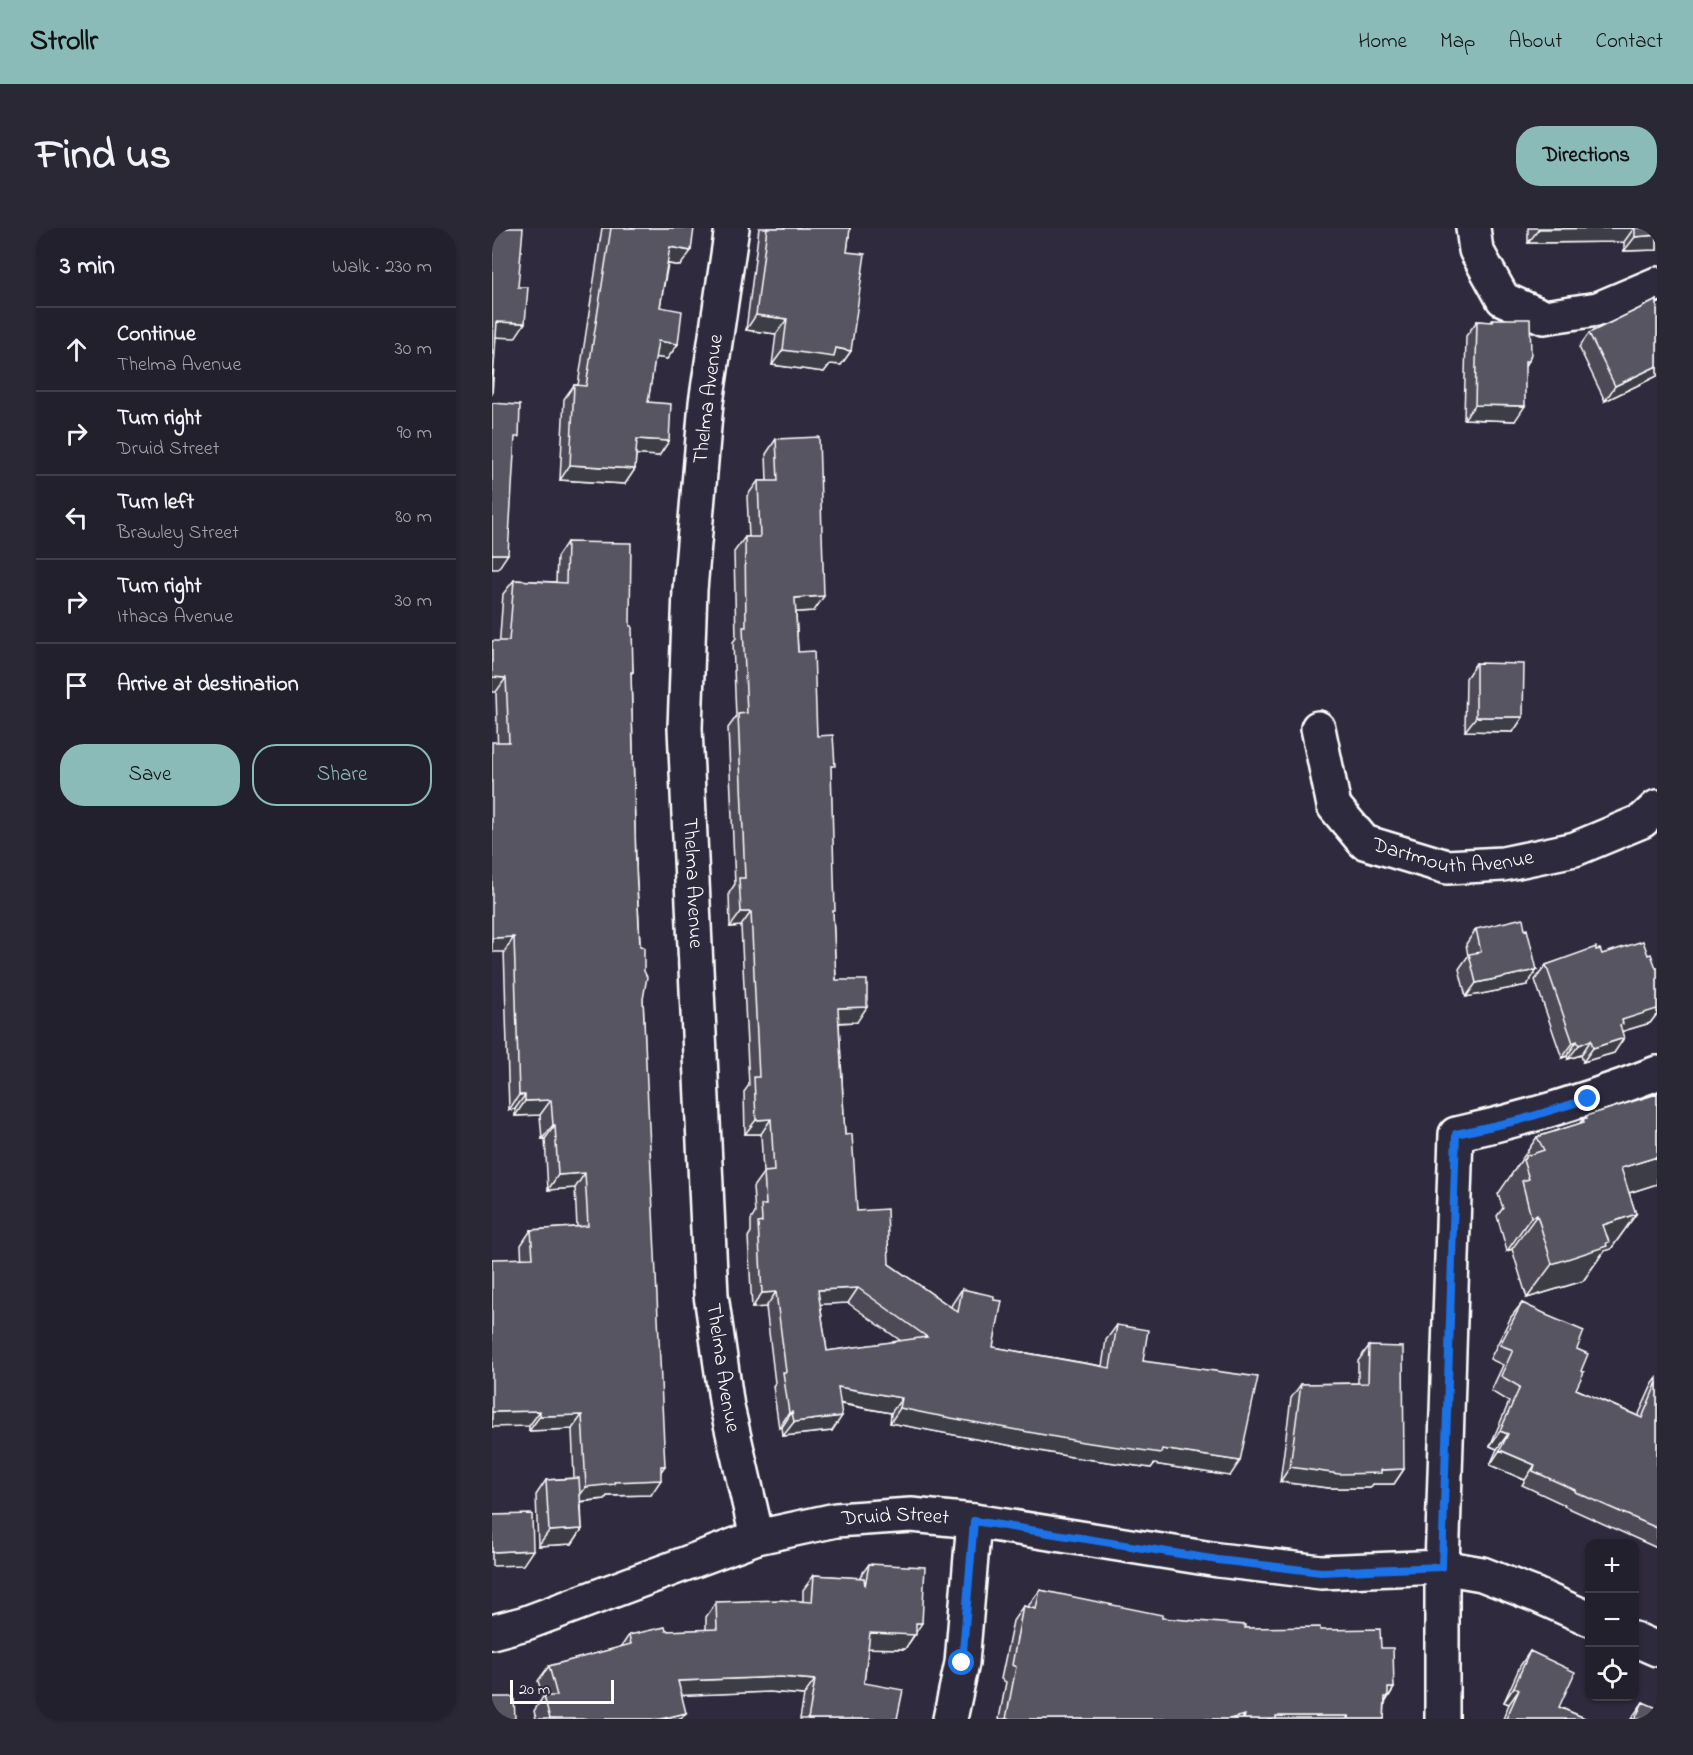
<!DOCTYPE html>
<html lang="en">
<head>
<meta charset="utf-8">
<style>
	body { margin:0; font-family:"Indie Flower",sans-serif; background:#2b2836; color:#f1f3f6 }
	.controls { position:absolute; right:18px; bottom:18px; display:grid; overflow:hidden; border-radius:12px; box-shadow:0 2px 4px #0004 }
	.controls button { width:54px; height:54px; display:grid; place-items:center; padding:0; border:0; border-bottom:2px solid #403e4a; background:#23202e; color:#f1f3f6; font:30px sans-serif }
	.scale { position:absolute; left:18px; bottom:15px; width:104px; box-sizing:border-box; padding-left:6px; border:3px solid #fff; border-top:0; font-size:16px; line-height:21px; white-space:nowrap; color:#fff; -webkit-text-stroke:4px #2f2a3d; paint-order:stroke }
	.stop { position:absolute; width:18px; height:18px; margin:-14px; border:4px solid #1a73e8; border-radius:50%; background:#fff }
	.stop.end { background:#1a73e8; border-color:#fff; box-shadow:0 2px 6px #0008 }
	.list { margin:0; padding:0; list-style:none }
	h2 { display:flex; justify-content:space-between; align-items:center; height:78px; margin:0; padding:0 24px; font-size:26px }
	h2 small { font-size:20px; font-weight:400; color:#a3a3aa }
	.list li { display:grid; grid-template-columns:39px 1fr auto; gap:18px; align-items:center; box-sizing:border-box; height:84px; padding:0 24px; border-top:2px solid #403e4a }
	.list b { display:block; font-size:22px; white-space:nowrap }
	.list p { margin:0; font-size:20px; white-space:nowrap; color:#a3a3aa }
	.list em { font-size:20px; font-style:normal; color:#a3a3aa }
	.actions { display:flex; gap:12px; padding:18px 24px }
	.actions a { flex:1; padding:14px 0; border:2px solid #8bbbb9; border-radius:24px; text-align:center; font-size:21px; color:#8bbbb9 }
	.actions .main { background:#8bbbb9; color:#111 }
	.icon { flex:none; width:33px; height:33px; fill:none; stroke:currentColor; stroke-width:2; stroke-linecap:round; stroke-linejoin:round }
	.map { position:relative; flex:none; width:1165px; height:1491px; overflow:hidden; border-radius:24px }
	header { display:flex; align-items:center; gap:36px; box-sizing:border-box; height:84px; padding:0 30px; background:#8bbbb9; color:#111 }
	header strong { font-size:28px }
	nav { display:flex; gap:33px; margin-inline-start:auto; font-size:21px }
	.intro { display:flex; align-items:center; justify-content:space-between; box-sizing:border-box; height:144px; padding:0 36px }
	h1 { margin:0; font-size:42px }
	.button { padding:15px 27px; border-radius:24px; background:#8bbbb9; color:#111; font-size:21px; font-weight:700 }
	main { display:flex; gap:36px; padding:0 36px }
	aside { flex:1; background:#23202e; border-radius:24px; box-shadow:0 2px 4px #0004 }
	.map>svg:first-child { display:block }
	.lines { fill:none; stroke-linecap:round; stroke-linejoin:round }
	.minor-casing { stroke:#fff; stroke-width:38 }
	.minor { stroke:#2f2a3d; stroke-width:33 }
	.wall { fill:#4d4956; stroke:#fff; stroke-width:1.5; fill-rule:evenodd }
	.shaded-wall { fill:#3e3c46; stroke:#fff; stroke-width:1.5 }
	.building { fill:#595564; stroke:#fff; stroke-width:1.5; fill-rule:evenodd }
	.route { stroke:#1a73e8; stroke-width:8 }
	.labels { text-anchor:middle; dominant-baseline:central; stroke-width:6; stroke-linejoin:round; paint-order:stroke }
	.street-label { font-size:21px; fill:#fff; stroke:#2f2a3d }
</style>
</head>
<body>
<header>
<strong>Strollr</strong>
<nav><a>Home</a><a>Map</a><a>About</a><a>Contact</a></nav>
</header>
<div class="intro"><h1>Find us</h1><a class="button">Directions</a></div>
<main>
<aside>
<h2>3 min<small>Walk · 230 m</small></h2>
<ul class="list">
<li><svg class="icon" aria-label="ahead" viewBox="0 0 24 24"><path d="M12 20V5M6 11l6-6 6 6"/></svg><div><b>Continue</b><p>Thelma Avenue</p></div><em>30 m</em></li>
<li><svg class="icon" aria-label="right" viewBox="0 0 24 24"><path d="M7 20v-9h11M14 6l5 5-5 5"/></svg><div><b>Turn right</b><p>Druid Street</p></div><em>90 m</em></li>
<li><svg class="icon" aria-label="left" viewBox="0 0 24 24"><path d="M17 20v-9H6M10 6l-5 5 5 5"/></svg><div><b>Turn left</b><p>Brawley Street</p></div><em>80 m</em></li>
<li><svg class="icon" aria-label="right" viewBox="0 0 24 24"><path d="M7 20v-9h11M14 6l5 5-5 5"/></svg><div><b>Turn right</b><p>Ithaca Avenue</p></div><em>30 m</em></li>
<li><svg class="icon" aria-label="arrive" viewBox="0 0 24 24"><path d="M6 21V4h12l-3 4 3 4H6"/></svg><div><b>Arrive at destination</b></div></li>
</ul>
<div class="actions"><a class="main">Save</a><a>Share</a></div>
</aside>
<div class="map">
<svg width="1165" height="1491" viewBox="0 0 1165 1491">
	<rect width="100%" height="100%" fill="#2f2a3d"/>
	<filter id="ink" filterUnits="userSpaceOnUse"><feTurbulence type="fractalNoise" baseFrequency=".0167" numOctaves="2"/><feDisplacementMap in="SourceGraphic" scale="12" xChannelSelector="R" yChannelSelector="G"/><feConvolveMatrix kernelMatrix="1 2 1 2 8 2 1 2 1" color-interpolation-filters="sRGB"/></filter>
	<g filter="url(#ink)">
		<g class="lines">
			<defs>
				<g id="minor">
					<path id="s1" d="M 240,0 L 214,175 L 198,362 L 193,500 L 219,1067 L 235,1179 L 265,1309"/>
					<path d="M 981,0 L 984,22 L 1011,71 L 1052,89 L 1106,81 L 1165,56"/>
					<path id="s2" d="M 826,500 L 842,578 L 872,614 L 955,639 L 1011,636 L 1083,621 L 1150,593 L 1165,579"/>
					<path id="s3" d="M 0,1404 L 34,1395 L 265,1309 L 344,1292 L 419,1287 L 482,1293 L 726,1332 L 829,1344 L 950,1339 L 990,1346 L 1044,1367 L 1098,1391"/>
					<path d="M 1142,1411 L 1165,1421"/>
					<path d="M 458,1491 L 470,1435 L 482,1293"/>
					<path d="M 950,1491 L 950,1339 L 964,906 C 1033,891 1099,871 1165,845"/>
				</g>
			</defs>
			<use href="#minor" class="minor-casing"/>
			<use href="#minor" class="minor"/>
		</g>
		<path class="wall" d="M 110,0 L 202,0 L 188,38 L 176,36 L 168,79 L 186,116 L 175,131 L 163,129 L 156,174 L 177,213 L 167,228 L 144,226 L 143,241 L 133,256 L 68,252 L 72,171 L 82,157 L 86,157 Z
			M 267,0 L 358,0 L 355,24 L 359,123 L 349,137 L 338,136 L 332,144 L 280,137 L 284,106 L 254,102 Z
			M 1036,0 L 1165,0 L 1165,22 L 1132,23 L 1132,14 L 1036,15 Z
			M 1165,72 L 1165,148 L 1113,173 L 1087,119 L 1097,105 Z
			M 1001,91 L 1037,133 L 1033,138 L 1023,193 L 972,191 L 974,108 L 985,93 L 999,94 Z
			M 284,211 L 322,383 L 304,384 L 306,424 L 325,508 L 339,543 L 341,686 L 344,752 L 365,794 L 347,795 L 353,907 L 365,983 L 397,1036 L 459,1079 L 460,1076 L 470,1061 L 501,1119 L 610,1138 L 614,1112 L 625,1097 L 738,1248 L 662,1236 L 659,1240 L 580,1229 L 426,1200 L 398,1195 L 399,1185 L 348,1176 L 340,1203 L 291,1208 L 290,1199 L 287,1200 L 281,1158 L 283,1155 L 274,1079 L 260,1080 L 256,1009 L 259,1004 L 259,992 L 263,985 L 261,959 L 271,945 L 269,906 L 253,906 L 252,864 L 257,857 L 249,698 L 238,699 L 237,665 L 243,656 L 236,500 L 244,489 L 241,414 L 244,410 L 242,324 L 253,309 L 257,309 L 255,268 L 266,253 L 275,253 L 274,226 ZM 356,1075 L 409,1113 L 335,1123 L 328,1076 Z
			M 75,314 L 138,398 L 141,444 L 139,446 L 144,638 L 151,771 L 169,1243 L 159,1267 L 115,1268 L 113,1271 L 89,1274 L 90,1301 L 80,1316 L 46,1318 L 44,1267 L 54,1252 L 82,1250 L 80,1201 L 37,1203 L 29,1017 L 39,1002 L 85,999 L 83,960 L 56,962 L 53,911 L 50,911 L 48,887 L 23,888 L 23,881 L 17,882 L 4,464 L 11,366 L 22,352 L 64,354 L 65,329 Z
			M 984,435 L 1031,489 L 1021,504 L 973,503 L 974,450 Z
			M 984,701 L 1033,702 L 1035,757 L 974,769 L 967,741 L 976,728 L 974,716 Z
			M 1104,722 L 1110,726 L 1156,727 L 1164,740 L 1165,740 L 1165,786 L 1158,795 L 1130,803 L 1122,825 L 1091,834 L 1089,827 L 1076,831 L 1075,828 L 1070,830 L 1043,752 L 1054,737 Z
			M 1165,866 L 1165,956 L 1137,965 L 1144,986 L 1119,1021 L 1112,1023 L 1091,1053 L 1035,1070 L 1020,1021 L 1015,1023 L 1005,988 L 1011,980 L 1006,966 L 1045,909 L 1087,896 L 1094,888 Z
			M 1030,1075 L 1054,1087 L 1085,1121 L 1089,1143 L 1084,1161 L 1146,1188 L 1160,1157 L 1165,1150 L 1165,1320 L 1072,1278 L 1073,1277 L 1030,1257 L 1033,1252 L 998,1237 L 1005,1221 L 998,1218 L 1017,1174 L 999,1163 L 1011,1137 L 998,1131 L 1019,1089 Z
			M 877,1118 L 912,1241 L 902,1256 L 881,1256 L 878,1260 L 837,1260 L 788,1254 L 799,1170 L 809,1156 L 866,1155 L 866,1133 Z
			M 377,1336 L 424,1405 L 413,1421 L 376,1420 L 372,1455 L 405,1491 L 308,1491 L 312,1467 L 278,1464 L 190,1467 L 189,1491 L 44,1491 L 42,1483 L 51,1469 L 46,1453 L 57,1438 L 129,1419 L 137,1407 L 174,1403 L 214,1402 L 214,1389 L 224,1374 L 311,1373 L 311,1362 L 322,1347 L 367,1350 Z
			M 548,1362 L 670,1390 L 753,1400 L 828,1402 L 889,1420 L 902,1460 L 893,1475 L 892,1491 L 507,1491 L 514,1454 L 509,1451 L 521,1393 L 531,1378 L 537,1379 L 537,1377 Z
			M 1038,1423 L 1067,1479 L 1095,1491 L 1011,1491 L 1017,1476 L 1012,1474 L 1028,1438 Z
			M 1151,1474 L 1165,1491 L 1139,1491 Z"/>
		<path class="shaded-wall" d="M 1142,0 L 1132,14 L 1036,15 L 1047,1 Z
			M 1165,7 L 1165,22 L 1132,23 L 1143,9 Z
			M 178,19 L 199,23 L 188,38 L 168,34 Z
			M 264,87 L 295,91 L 284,106 L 254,102 Z
			M 5,94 L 33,95 L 23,110 L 0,109 Z
			M 166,113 L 186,116 L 175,131 L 156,128 Z
			M 344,120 L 359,123 L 349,137 L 338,136 L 332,144 L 280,137 L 291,122 Z
			M 1165,138 L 1165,148 L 1113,173 L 1123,158 Z
			M 983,177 L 1033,178 L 1023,193 L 972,191 Z
			M 145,211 L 177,213 L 167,228 L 135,226 Z
			M 78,237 L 143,241 L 133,256 L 68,252 Z
			M 0,326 L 16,326 L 6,341 L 0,341 Z
			M 332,368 L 322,383 L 293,385 L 303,370 Z
			M 0,449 L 14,450 L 4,464 L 0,464 Z
			M 984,489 L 1031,489 L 1021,504 L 973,503 Z
			M 249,684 L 259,684 L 249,698 L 238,699 Z
			M 22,709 L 12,724 L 0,724 L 0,710 Z
			M 1045,742 L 1035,757 L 974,769 L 984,755 Z
			M 1165,778 L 1165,786 L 1158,795 L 1125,805 L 1130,792 Z
			M 375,779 L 365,794 L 336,795 L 346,780 Z
			M 1132,810 L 1122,825 L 1091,834 L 1101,820 Z
			M 1099,812 L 1089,827 L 1076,831 L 1087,817 Z
			M 1085,813 L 1075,828 L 1070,830 L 1081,815 Z
			M 27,867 L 33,867 L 23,881 L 17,882 Z
			M 59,872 L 48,887 L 23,888 L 33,873 Z
			M 279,891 L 269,906 L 253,906 L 264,892 Z
			M 61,897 L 63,897 L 53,911 L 50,911 Z
			M 1165,929 L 1165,956 L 1105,975 L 1129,940 Z
			M 93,945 L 83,960 L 56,962 L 66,947 Z
			M 1144,986 L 1119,1021 L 1112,1023 L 1091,1053 L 1035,1070 L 1060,1036 L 1111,997 Z
			M 1045,987 L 1020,1021 L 1015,1023 L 1039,989 Z
			M 366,1060 L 356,1075 L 316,1077 L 326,1062 Z
			M 284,1064 L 274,1079 L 260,1080 L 270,1065 Z
			M 346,1159 L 410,1170 L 399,1185 L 336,1173 Z
			M 408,1180 L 670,1221 L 748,1233 L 738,1248 L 662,1236 L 659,1240 L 580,1229 L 398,1195 Z
			M 48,1183 L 37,1198 L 0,1199 L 0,1184 Z
			M 300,1184 L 290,1199 L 287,1200 L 297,1185 Z
			M 90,1187 L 80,1201 L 37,1203 L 48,1188 Z
			M 350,1188 L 340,1203 L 291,1208 L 302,1194 Z
			M 1008,1203 L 1016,1206 L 1005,1221 L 998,1218 Z
			M 1008,1222 L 1043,1237 L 1033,1252 L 998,1237 Z
			M 169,1238 L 173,1238 L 163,1252 L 169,1252 L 159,1267 L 115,1268 L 113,1271 L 83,1274 L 94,1259 L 123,1254 Z
			M 798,1239 L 889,1242 L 912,1241 L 902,1256 L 881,1256 L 878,1260 L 837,1260 L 788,1254 Z
			M 90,1301 L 80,1316 L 46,1318 L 57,1303 Z
			M 41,1322 L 31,1337 L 0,1338 L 0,1324 Z
			M 424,1395 L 430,1395 L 413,1421 L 368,1420 L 378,1405 Z
			M 289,1449 L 323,1452 L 312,1467 L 278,1464 L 176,1468 L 186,1453 Z
			M 1022,1459 L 1027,1462 L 1017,1476 L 1012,1474 Z
			M 896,1460 L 902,1460 L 886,1484 Z
			M 194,1485 L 189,1491 L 169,1491 Z
			M 753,1487 L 750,1491 L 737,1491 Z
			M 784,1488 L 857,1488 L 854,1491 L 782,1491 Z"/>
		<path class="building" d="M 0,0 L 31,0 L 26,59 L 36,59 L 33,95 L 5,94 L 0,167 Z
			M 119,0 L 202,0 L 199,23 L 178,19 L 168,79 L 190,83 L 186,116 L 166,113 L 156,174 L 179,176 L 177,213 L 145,211 L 143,241 L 78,237 L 82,157 L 94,158 Z
			M 275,0 L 358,0 L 355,24 L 373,26 L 359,123 L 344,120 L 342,129 L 291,122 L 295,91 L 264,87 Z
			M 1143,0 L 1165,0 L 1165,7 L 1143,9 Z
			M 1165,72 L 1165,138 L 1123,158 L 1097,105 Z
			M 1001,91 L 1038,91 L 1039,126 L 1037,133 L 1033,133 L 1033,178 L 983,177 L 985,93 L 1001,94 Z
			M 0,175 L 28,177 L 27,209 L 23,209 L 16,326 L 0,326 Z
			M 327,209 L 332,368 L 303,370 L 306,424 L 322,423 L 325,508 L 341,507 L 343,538 L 339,538 L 343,683 L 341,683 L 344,752 L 375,752 L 375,779 L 346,780 L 353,907 L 360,906 L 365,983 L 395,981 L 397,1036 L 466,1084 L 470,1061 L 502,1068 L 502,1072 L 510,1073 L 501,1119 L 618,1140 L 625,1097 L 656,1102 L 651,1133 L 766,1149 L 748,1233 L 670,1221 L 669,1225 L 591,1214 L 437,1186 L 408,1180 L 410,1170 L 346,1159 L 350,1188 L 302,1194 L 300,1184 L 297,1185 L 291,1144 L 294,1144 L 284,1064 L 270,1065 L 266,995 L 270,994 L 269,977 L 274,977 L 272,944 L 282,943 L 279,891 L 264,892 L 262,849 L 267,849 L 259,684 L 249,684 L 247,650 L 253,650 L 246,486 L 255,485 L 251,399 L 254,399 L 253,309 L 268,309 L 266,253 L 286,253 L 284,211 ZM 366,1060 L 435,1109 L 335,1123 L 326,1062 Z
			M 75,314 L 139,315 L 138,398 L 140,398 L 141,444 L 139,444 L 144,638 L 148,718 L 152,719 L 152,743 L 155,749 L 151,771 L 173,1238 L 169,1238 L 169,1252 L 123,1254 L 123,1256 L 94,1259 L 90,1187 L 48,1188 L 48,1183 L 0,1184 L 0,1031 L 41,1030 L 39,1002 L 96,998 L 93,945 L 66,947 L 63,897 L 61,897 L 59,872 L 33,873 L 33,867 L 27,867 L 22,709 L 0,710 L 0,514 L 17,514 L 14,450 L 0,449 L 0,413 L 17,413 L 22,352 L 74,355 Z
			M 984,435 L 1032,436 L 1031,489 L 984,489 Z
			M 1031,690 L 1033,702 L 1035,701 L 1045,742 L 984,755 L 977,726 L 989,724 L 984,701 Z
			M 1151,713 L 1156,727 L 1159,726 L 1164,740 L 1165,740 L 1165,781 L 1130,792 L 1131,796 L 1128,797 L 1132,810 L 1101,820 L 1099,812 L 1087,817 L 1085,813 L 1081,815 L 1054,737 L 1104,719 L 1104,722 L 1108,721 L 1110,726 Z
			M 1165,866 L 1165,929 L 1129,940 L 1144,986 L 1111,997 L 1117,1014 L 1114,1015 L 1115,1018 L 1060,1036 L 1045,987 L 1039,989 L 1030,953 L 1037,951 L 1031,932 L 1034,930 L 1034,928 L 1052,922 L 1045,909 L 1092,894 L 1091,891 L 1095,890 L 1094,888 Z
			M 1030,1075 L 1054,1086 L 1054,1087 L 1092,1103 L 1085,1121 L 1096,1126 L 1089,1143 L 1092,1144 L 1084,1161 L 1150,1190 L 1165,1154 L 1165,1300 L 1083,1264 L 1083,1262 L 1041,1243 L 1043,1237 L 1008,1222 L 1016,1206 L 1008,1203 L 1028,1159 L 1009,1148 L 1021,1122 L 1008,1117 Z
			M 877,1118 L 911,1119 L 912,1241 L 889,1242 L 889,1245 L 847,1246 L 798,1239 L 809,1156 L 876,1155 Z
			M 87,1250 L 90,1301 L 57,1303 L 54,1252 Z
			M 40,1286 L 41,1322 L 0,1324 L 0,1287 Z
			M 377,1336 L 433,1339 L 430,1395 L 424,1395 L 424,1407 L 378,1405 L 372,1455 L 411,1462 L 405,1491 L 316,1491 L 323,1452 L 289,1449 L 186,1453 L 194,1485 L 169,1491 L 58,1491 L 52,1468 L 65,1468 L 57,1438 L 139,1416 L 137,1407 L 173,1399 L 174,1403 L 225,1401 L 224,1374 L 287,1372 L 320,1374 L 322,1347 L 372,1350 L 373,1358 Z
			M 548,1362 L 670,1387 L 670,1390 L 753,1397 L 753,1400 L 828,1399 L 828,1402 L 888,1401 L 889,1420 L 901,1420 L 902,1460 L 896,1460 L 896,1469 L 893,1469 L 892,1491 L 857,1491 L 857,1488 L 784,1488 L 784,1491 L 752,1491 L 753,1487 L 737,1491 L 514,1491 L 524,1439 L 520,1437 L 531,1378 L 544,1381 Z
			M 1038,1423 L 1083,1444 L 1067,1479 L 1095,1491 L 1014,1491 L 1027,1462 L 1022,1459 Z
			M 0,1469 L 22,1469 L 23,1491 L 0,1491 Z
			M 1151,1474 L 1165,1480 L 1165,1491 L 1143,1491 Z"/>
	</g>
	<g class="lines" filter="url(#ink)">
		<path class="route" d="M 470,1435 L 482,1293 L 726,1332 L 829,1344 L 950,1339 L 964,906 L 1028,892 L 1096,871"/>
	</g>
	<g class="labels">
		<g class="street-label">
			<text transform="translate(217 171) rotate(-83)">Thelma Avenue</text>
			<text stroke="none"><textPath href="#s2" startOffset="218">Dartmouth Avenue</textPath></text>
			<text stroke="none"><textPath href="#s1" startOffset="658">Thelma Avenue</textPath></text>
			<text stroke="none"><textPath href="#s1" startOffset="1144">Thelma Avenue</textPath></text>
			<text stroke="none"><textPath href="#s3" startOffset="422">Druid Street</textPath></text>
		</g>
	</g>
</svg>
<div class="controls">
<button>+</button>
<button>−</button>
<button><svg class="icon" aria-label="locate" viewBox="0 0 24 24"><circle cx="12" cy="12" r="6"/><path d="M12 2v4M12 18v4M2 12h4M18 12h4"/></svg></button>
</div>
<div class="scale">20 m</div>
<div class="stop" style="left:470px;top:1435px"></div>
<div class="stop end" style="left:1096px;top:871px"></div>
</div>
</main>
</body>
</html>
